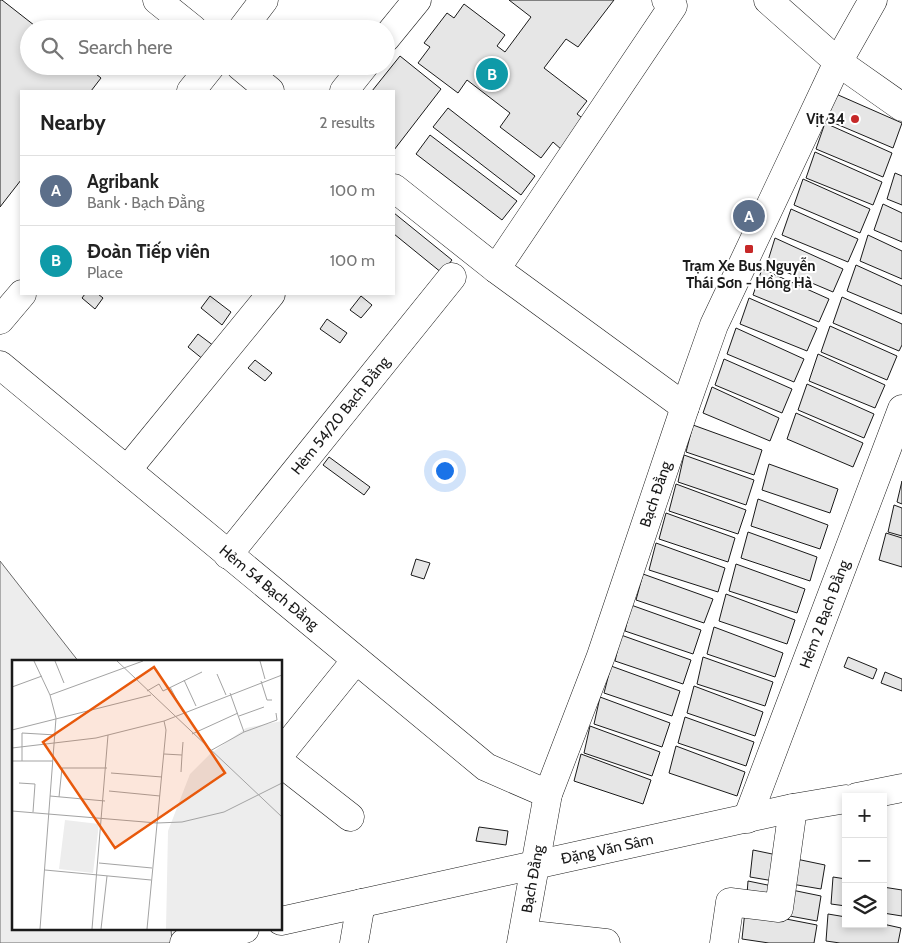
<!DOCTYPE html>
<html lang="en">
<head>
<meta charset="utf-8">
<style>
	body { margin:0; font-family:Cabin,sans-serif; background:#f2f2f2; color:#222 }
	.controls { position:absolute; right:15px; bottom:15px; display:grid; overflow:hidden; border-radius:0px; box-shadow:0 2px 8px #0003 }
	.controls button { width:45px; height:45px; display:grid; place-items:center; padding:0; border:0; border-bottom:1px solid #e0e0e0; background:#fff; color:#222; font:25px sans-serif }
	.you { position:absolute; left:444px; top:470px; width:18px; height:18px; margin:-12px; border:4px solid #fff; border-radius:50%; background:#1a73e8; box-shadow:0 0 0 8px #1a73e833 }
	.badge { display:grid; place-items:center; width:32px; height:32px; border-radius:50%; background:#111827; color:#fff; font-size:16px; font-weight:700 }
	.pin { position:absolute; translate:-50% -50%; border:2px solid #fff; box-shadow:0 1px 5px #0006 }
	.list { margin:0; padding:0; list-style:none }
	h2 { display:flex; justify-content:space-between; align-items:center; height:65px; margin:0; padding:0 20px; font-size:21px }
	h2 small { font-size:16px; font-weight:400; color:#767676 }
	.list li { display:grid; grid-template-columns:32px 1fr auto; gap:15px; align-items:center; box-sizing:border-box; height:70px; padding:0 20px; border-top:1px solid #e0e0e0 }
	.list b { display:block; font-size:19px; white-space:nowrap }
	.list p { margin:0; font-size:16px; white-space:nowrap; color:#767676 }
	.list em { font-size:16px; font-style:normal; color:#767676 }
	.icon { flex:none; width:28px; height:28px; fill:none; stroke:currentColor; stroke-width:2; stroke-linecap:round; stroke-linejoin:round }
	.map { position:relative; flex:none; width:902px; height:943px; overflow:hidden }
	.search { position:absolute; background:#fff; box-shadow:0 2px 8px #0003; left:20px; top:20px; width:375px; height:55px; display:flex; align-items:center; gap:12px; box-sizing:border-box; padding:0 18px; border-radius:28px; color:#767676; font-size:19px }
	.panel { position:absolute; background:#fff; box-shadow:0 2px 8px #0003; left:20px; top:90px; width:375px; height:205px; border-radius:0px }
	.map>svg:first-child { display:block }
	.built { fill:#ededed; stroke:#6a6a6a }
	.building { fill:#e6e6e6; stroke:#1a1a1a }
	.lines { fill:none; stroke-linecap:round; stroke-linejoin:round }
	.minor-casing { stroke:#1a1a1a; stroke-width:29 }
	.major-casing { stroke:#1a1a1a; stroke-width:29 }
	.minor { stroke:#fff; stroke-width:28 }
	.major { stroke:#fff; stroke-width:28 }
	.poi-dot { fill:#c62828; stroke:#fff; stroke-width:2 }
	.labels { text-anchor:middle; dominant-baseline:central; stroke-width:4; stroke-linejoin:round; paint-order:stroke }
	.poi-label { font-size:15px; font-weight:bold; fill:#1a1a1a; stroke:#fff; text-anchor:end }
	.street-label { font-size:15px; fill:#1a1a1a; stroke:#fff }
	.inset-road { fill:none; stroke:#a3a3a3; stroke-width:1 }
	.view { fill:#e8590c; fill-opacity:0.15; stroke:#e8590c; stroke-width:2.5 }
	.inset-edge { fill:none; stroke:#1a1a1a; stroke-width:2.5 }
</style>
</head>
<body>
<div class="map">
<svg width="902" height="943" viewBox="0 0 902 943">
	<rect width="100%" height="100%" fill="#fff"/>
	<path class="built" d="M 0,561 L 79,662 L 14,662 L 14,929 L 171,929 L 172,943 L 0,943 Z"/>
	<path class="building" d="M 0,0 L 2,0 L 39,29 L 29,29 L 29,66 L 86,66 L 101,78 L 91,91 L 21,91 L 21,180 L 0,207 Z
		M 509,0 L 614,0 L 578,47 L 566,39 L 544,68 L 587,101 L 577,114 L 585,120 L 562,150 L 553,142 L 541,158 L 500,127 L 510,113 L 467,80 L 458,93 L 418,63 L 430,47 L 424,43 L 447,13 L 454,18 L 464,4 L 505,35 L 497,46 L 505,52 L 531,17 Z
		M 400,56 L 441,89 L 394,150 L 394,91 L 372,91 Z
		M 836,94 L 902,123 L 893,148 L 827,120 Z
		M 448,108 L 535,176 L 521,195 L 433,127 Z
		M 825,123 L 892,153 L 883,177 L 816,149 Z
		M 430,135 L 517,201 L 502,220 L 416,154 Z
		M 815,152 L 882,182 L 873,205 L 806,178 Z
		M 895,173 L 902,176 L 902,205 L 887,199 Z
		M 803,179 L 870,209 L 860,233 L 794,205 Z
		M 883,204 L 902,213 L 902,242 L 874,230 Z
		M 791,209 L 858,239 L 848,262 L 782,235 Z
		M 394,213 L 452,260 L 442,273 L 394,234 Z
		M 868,235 L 902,251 L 902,279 L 860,261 Z
		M 775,238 L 843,269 L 833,292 L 767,264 Z
		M 856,265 L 902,286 L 902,314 L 847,291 Z
		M 762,269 L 829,299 L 819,322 L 753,295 Z
		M 85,294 L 98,294 L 103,298 L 95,309 L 82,298 Z
		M 210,296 L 231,312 L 222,325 L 201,308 Z
		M 361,296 L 372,305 L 361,318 L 350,310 Z
		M 842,297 L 902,324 L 902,345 L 899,351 L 833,323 Z
		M 749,298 L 817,328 L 807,351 L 740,324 Z
		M 327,319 L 347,333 L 340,343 L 320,329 Z
		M 830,326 L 897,356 L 887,380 L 821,352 Z
		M 736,328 L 804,359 L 794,382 L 727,354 Z
		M 198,334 L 214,346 L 204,360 L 188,347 Z
		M 818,354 L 885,385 L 875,408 L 809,381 Z
		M 724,359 L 792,389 L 782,413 L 715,385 Z
		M 255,360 L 272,373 L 265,381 L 248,368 Z
		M 807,384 L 874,414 L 864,438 L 798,410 Z
		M 712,387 L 779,418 L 770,441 L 703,413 Z
		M 796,413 L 863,443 L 853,467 L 787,439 Z
		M 693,425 L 762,450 L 754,475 L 686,452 Z
		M 684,455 L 754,480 L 746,505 L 678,482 Z
		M 329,457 L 370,487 L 364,495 L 323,465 Z
		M 769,464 L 838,489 L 830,513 L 762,490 Z
		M 902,481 L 902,504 L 897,502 Z
		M 676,484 L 746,510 L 738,534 L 669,511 Z
		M 758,499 L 828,525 L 820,549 L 751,526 Z
		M 894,505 L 902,508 L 902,536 L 888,532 Z
		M 666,513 L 735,538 L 728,562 L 659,539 Z
		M 748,532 L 817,557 L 810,581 L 741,558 Z
		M 886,533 L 902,538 L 902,567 L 879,560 Z
		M 656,543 L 725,568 L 718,592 L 649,570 Z
		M 416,559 L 430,563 L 424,579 L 411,575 Z
		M 736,564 L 805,589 L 797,613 L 729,591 Z
		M 643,574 L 713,599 L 704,623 L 636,600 Z
		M 726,594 L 795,620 L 787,644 L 719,621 Z
		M 631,605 L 701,630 L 693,654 L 625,631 Z
		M 714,627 L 783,653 L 775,677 L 707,654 Z
		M 621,635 L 691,660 L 683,684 L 615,661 Z
		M 703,657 L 773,682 L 765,706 L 697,684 Z
		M 848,657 L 877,669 L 873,679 L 844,667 Z
		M 611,666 L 680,691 L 672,716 L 604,693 Z
		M 885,672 L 902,679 L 902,691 L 881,683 Z
		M 694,686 L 763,712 L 755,736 L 687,713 Z
		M 600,697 L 670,723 L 662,747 L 594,724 Z
		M 685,717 L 754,742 L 746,766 L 678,743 Z
		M 590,726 L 660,752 L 652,776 L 584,753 Z
		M 676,746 L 745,772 L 737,796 L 669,773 Z
		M 581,754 L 651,780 L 643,804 L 574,781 Z
		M 479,827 L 508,831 L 506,845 L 476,841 Z
		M 753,850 L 825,865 L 821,889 L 750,877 Z
		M 833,877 L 846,879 L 846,906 L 831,904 Z
		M 748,881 L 821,896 L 817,921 L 746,908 Z
		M 883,887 L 902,890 L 902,916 L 883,913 Z
		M 745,911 L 817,925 L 814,943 L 769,943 L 742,939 Z
		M 828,914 L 846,917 L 846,924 L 883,924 L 901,928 L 898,943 L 840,943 L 826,941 Z"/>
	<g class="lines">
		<defs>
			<g id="minor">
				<path d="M 157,0 L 193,29"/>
				<path d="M 768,0 L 838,62 L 902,107"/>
				<path d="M 386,38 L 417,0"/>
				<path d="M 240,66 L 270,91"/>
				<path d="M 344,91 L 364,66"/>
				<path d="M 394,188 L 496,269 L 685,407"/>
				<path d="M 496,269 L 673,6 L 666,0"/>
				<path id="s1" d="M 0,365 L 486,767 L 548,794"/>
				<path d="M 127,470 L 271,294"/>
				<path id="s2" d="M 228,555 L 452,277"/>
				<path d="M 281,753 L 356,660"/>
				<path d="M 281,763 L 350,817"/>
				<path d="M 857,797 L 902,788"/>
				<path id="s3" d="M 747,819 L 902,409"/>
				<path id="s4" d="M 281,921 L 793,808 L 846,799"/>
				<path d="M 523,934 L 606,943"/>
				<path d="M 184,943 L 245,929"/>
				<path d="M 354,943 L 361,903"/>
				<path d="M 724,943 L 730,902 L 779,908 L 793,808"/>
			</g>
			<g id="major">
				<path d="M 242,29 L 264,0"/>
				<path d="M 191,91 L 211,66"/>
				<path d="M 0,320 L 22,294"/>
				<path id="s5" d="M 521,943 L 548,794 L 601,656 L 685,407 L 714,325 L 838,62 L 873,0"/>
			</g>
		</defs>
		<use href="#minor" class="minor-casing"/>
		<use href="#major" class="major-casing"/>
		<use href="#minor" class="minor"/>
		<use href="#major" class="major"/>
	</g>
	<g class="poi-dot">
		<circle cx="855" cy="119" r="5"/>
		<rect x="744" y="244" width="10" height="10" rx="2.5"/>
	</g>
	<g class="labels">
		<g class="poi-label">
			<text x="845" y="119">Vịt 34</text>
			<text x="749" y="266" text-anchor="middle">Trạm Xe Bus Nguyễn<tspan x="749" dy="17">Thái Sơn - Hồng Hà</tspan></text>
		</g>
		<g class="street-label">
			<text stroke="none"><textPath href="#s2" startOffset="179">Hẻm 54/20 Bạch Đằng</textPath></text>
			<text stroke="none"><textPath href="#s5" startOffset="470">Bạch Đằng</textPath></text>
			<text stroke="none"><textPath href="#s1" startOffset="349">Hẻm 54 Bạch Đằng</textPath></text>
			<text stroke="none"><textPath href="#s3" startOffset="219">Hẻm 2 Bạch Đằng</textPath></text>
			<text stroke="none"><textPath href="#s4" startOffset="334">Đặng Văn Sâm</textPath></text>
			<text stroke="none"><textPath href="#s5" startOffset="65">Bạch Đằng</textPath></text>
		</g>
	</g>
	<g transform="translate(12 660)">
		<rect width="270" height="270" fill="#fff"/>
		<path d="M 270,61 L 270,269 L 154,269 L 156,171 L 178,114 L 198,94 L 234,68 ZM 53,160 L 87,164 L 81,213 L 47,209 Z" fill="#ededed"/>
		<path class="inset-road" d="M 22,1 L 38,35 L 44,58 L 28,269M 43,1 L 52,23M 105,1 L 270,157M 248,1 L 253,19M 205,14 L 214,35M 172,20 L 184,46M 249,21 L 255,40 L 260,40M 0,27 L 30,16M 158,27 L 171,52M 135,31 L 147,24 L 151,31 L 190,12M 218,33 L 232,72M 38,35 L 131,1M 227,56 L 252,47M 0,70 L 139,35M 180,74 L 226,53M 0,88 L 84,78 L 152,61 L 270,15M 198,91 L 232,72 L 265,60 L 264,53M 152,94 L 170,95 L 171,82M 0,101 L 41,101M 10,101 L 10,73 L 44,75M 169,112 L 170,95M 99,113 L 150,117M 7,123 L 23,124 L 21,152M 97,131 L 148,136M 38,136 L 93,141M 47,137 L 50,108 L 95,108M 0,151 L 145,163 L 170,162 L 212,152 L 270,123M 87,203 L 140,208M 33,210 L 139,220M 80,269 L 96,75M 89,269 L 95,216M 135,269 L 154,70 L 152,61"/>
		<path class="view" d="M 142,7 L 213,113 L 103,188 L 31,82 Z"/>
		<rect width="270" height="270" class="inset-edge"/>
	</g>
</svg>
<div class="controls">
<button>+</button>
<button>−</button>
<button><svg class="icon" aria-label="layers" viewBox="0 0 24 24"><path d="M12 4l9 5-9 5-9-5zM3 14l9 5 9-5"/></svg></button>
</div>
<div class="you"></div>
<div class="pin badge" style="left:749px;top:216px;background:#5c6f8a">A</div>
<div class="pin badge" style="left:492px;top:74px;background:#0f9aa8">B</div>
<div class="search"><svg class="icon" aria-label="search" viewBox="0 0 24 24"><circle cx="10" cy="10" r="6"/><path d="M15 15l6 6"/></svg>Search here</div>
<section class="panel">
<h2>Nearby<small>2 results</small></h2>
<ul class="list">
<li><span class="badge" style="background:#5c6f8a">A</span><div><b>Agribank</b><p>Bank · Bạch Đằng</p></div><em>100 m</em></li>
<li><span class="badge" style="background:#0f9aa8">B</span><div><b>Đoàn Tiếp viên</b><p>Place</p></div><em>100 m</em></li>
</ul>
</section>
</div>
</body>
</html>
